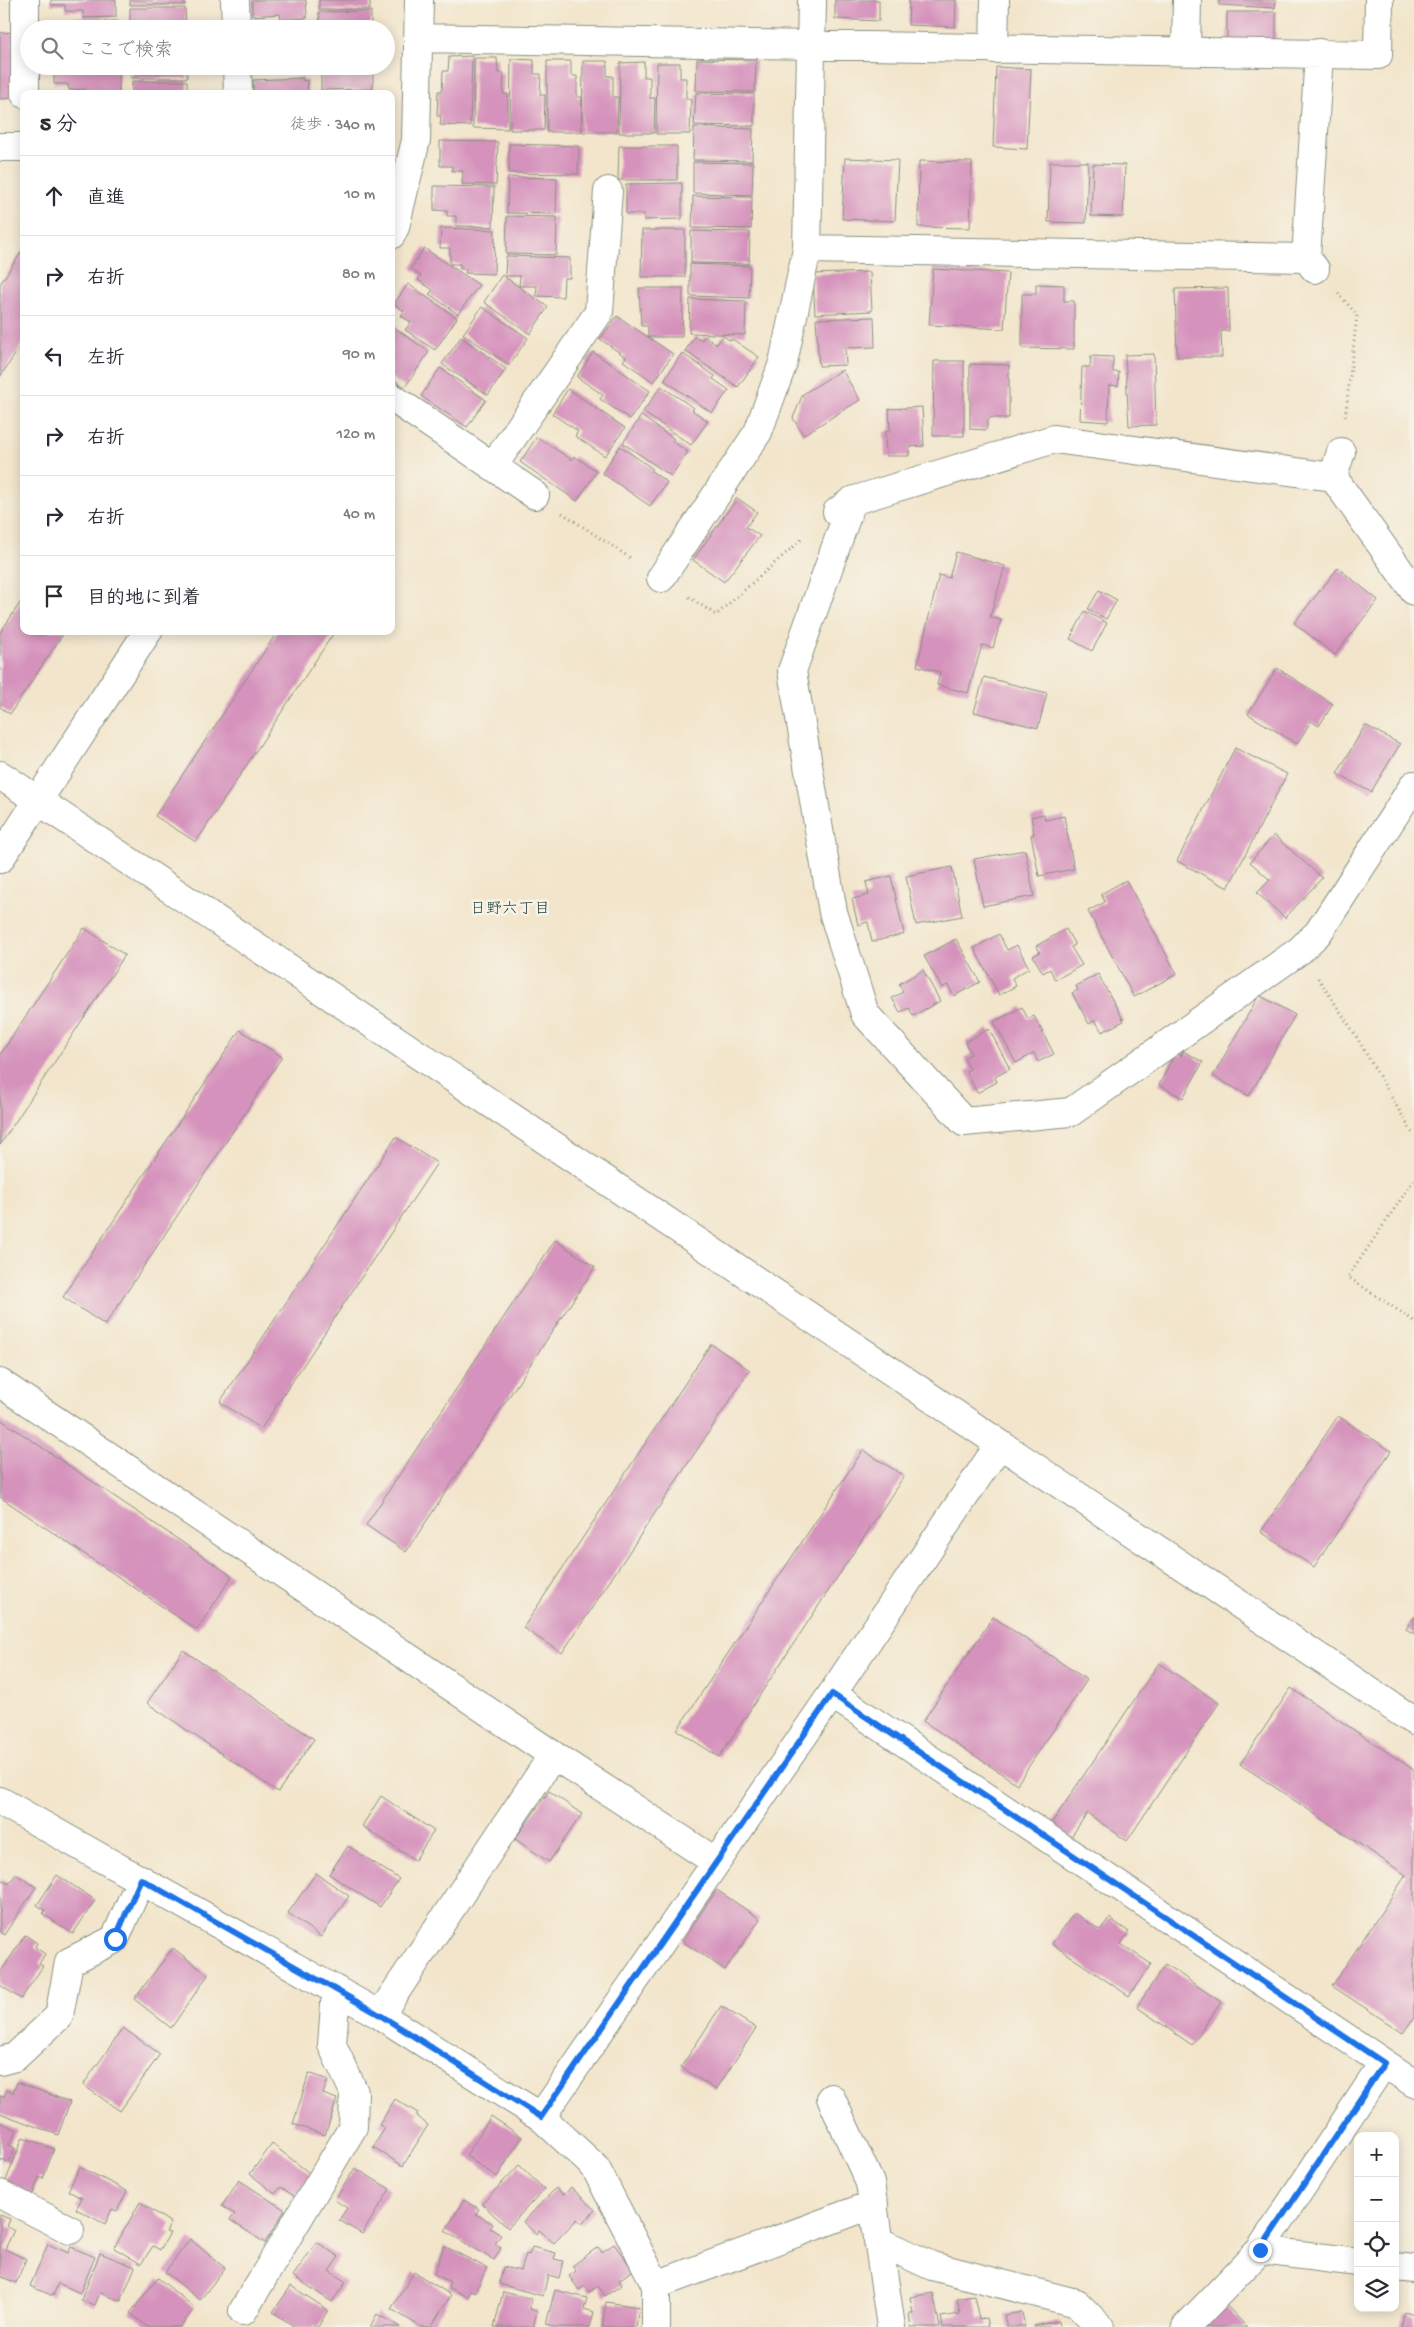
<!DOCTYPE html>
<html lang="ja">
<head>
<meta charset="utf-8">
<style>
	body { margin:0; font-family:"Gochi Hand","Klee One",sans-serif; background:#f7f7f7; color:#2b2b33 }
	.controls { position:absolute; right:15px; bottom:15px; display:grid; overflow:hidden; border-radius:10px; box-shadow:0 2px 12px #0003 }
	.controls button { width:45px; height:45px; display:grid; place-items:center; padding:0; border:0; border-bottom:1px solid #e1e1e2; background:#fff; color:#2b2b33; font:25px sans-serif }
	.stop { position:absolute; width:15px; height:15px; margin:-11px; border:4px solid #1a73e8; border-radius:50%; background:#fff }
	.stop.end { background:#1a73e8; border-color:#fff; box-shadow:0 1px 5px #0008 }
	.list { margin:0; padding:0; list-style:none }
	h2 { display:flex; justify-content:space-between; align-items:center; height:65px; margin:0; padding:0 20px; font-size:21px }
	h2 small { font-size:16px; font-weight:400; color:#7c7c81 }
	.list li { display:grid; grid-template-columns:32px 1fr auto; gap:15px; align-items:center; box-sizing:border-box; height:80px; padding:0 20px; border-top:1px solid #e1e1e2 }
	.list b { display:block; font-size:19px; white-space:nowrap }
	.list em { font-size:16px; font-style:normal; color:#7c7c81 }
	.icon { flex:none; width:28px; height:28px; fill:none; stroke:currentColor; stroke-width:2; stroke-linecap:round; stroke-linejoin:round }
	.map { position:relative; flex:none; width:1414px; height:2327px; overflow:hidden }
	.search { position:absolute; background:#fff; box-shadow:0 2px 12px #0003; left:20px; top:20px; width:375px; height:55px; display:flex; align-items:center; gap:12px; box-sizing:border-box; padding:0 18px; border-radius:28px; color:#7c7c81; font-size:19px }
	.panel { position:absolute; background:#fff; box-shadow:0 2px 12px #0003; left:20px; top:90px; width:375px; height:545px; border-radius:10px }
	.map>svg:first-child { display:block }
	.building { fill:#d592bc }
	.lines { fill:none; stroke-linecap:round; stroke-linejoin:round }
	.minor-casing { stroke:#889180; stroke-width:30 }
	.path { stroke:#889180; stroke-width:3; stroke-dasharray:1 4; stroke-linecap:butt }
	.minor { stroke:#fff; stroke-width:28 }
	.route { stroke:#1a73e8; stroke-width:6 }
	.labels { text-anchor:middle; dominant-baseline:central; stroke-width:5; stroke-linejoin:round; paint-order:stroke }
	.neighbourhood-label { font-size:16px; fill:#1f3d34; stroke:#f7f3e8 }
</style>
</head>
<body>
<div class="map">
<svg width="1414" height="2327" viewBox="0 0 1414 2327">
	<rect width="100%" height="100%" fill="#f7f3e8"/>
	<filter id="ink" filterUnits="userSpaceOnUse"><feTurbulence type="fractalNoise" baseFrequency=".02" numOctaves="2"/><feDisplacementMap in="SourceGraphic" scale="10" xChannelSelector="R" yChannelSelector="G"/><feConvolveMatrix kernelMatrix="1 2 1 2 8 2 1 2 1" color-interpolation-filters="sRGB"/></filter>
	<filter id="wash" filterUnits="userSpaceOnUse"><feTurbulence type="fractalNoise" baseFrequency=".0096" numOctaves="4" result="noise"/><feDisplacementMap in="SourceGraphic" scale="20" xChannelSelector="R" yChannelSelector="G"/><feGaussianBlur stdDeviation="1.12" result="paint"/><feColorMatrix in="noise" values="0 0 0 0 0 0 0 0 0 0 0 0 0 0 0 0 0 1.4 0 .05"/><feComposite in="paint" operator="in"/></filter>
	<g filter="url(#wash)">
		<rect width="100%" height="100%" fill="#f2e5cb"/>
		<g id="blocks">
			<path class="building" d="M 51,0 L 116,0 L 116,17 L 83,18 L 83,11 L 65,11 L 65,5 L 51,5 Z
				M 130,0 L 185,0 L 185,5 L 130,5 Z
				M 252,0 L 306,0 L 307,18 L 281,20 L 280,14 L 252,16 Z
				M 319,0 L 370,0 L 370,9 L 319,10 Z
				M 835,0 L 879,0 L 879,21 L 835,19 Z
				M 909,0 L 956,0 L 955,27 L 908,25 Z
				M 1219,0 L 1276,0 L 1275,8 L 1219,5 Z
				M 130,8 L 185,8 L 186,29 L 130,29 Z
				M 371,11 L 371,29 L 320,29 L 319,12 Z
				M 1227,12 L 1276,12 L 1276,41 L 1227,41 Z
				M 118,21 L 118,29 L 53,29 L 53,22 Z
				M 13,32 L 15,98 L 0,99 L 0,33 Z
				M 472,56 L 470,126 L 440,125 L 441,116 L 437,116 L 438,91 L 442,91 L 443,71 L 448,71 L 449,57 Z
				M 474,58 L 497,58 L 498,73 L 504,73 L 503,94 L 508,94 L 508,129 L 473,128 Z
				M 511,59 L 534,60 L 534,74 L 541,74 L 540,95 L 545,95 L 544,130 L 510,130 Z
				M 697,59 L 756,60 L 755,92 L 696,91 Z
				M 547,61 L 571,61 L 571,76 L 577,76 L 577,97 L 582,97 L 581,132 L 547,132 Z
				M 583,61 L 607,61 L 607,76 L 613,76 L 613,97 L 618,97 L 617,132 L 582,132 Z
				M 644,62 L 644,77 L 650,77 L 650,98 L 655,98 L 654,133 L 619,133 L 620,63 Z
				M 657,63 L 680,63 L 680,78 L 686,78 L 686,99 L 691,99 L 690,134 L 656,134 Z
				M 54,66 L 119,66 L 119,94 L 86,94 L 86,89 L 69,90 L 68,84 L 54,84 Z
				M 131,66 L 187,66 L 187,78 L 131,78 Z
				M 281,66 L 301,66 L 301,68 L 281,69 Z
				M 321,66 L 373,66 L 373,89 L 321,90 Z
				M 996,67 L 1031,69 L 1027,149 L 993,147 Z
				M 303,78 L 303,81 L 307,80 L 308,94 L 254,94 L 253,80 Z
				M 132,81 L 187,81 L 187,94 L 132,94 Z
				M 696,93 L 754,94 L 754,126 L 694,125 Z
				M 694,127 L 753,129 L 752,161 L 693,160 Z
				M 440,141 L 498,142 L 496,185 L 462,184 L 463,171 L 452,171 L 452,166 L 440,166 Z
				M 509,144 L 579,146 L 578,174 L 509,173 Z
				M 619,146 L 677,146 L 677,180 L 618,180 Z
				M 845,158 L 898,160 L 895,221 L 842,219 Z
				M 919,161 L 972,162 L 970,228 L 918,227 Z
				M 693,162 L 753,163 L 752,195 L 693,193 Z
				M 1050,162 L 1088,162 L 1086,223 L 1048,222 Z
				M 1093,164 L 1125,165 L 1123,217 L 1091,216 Z
				M 508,177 L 557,178 L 556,214 L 507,213 Z
				M 682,183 L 682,219 L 644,220 L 644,214 L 626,214 L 626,184 Z
				M 434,186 L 494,187 L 493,227 L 456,226 L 456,216 L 447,216 L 447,211 L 434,210 Z
				M 693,196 L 752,197 L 751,229 L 692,228 Z
				M 507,216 L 557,217 L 556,255 L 506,254 Z
				M 441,228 L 495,230 L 494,274 L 465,273 L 466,269 L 460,269 L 460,264 L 450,264 L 450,248 L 440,248 Z
				M 642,230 L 685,230 L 685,277 L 641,277 Z
				M 691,231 L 750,232 L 749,264 L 691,263 Z
				M 24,248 L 24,341 L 0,377 L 0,284 Z
				M 424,248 L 479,285 L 458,314 L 429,294 L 433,290 L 418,280 L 421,276 L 411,268 Z
				M 506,256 L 570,258 L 570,278 L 564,278 L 563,297 L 536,296 L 537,286 L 519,286 L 520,276 L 505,276 Z
				M 690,264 L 750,266 L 749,298 L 690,296 Z
				M 933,269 L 1008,273 L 1004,329 L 929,325 Z
				M 870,272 L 872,311 L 815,314 L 813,274 Z
				M 502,275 L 548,307 L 530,334 L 484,302 Z
				M 408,284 L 457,318 L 435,350 L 405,330 L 411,322 L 401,316 L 404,311 L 394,304 Z
				M 1036,284 L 1064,285 L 1064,301 L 1074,301 L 1074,349 L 1022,348 L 1022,294 L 1036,294 Z
				M 639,288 L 683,288 L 682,337 L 648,337 L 648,326 L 641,326 Z
				M 1228,288 L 1229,331 L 1221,331 L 1222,357 L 1177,357 L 1175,289 Z
				M 690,299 L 746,301 L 745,335 L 689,333 Z
				M 482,307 L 528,338 L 509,365 L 463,334 Z
				M 617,316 L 673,354 L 654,382 L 623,361 L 626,357 L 600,339 Z
				M 874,317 L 875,347 L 845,348 L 846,365 L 819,366 L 816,319 Z
				M 391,325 L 429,352 L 405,387 L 391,378 Z
				M 695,336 L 702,340 L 705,336 L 717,344 L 723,336 L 731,341 L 732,339 L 759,357 L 738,387 L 685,351 Z
				M 461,337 L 506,369 L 488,395 L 442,364 Z
				M 593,352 L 650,391 L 630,419 L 600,399 L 603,395 L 577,377 Z
				M 682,353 L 715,376 L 713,379 L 729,390 L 712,413 L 664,380 Z
				M 1154,354 L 1156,425 L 1129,426 L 1125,355 Z
				M 1091,356 L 1113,357 L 1113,372 L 1119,372 L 1118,386 L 1109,385 L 1108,422 L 1080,420 L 1082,367 L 1090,367 Z
				M 934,361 L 964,361 L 964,436 L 933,436 Z
				M 970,364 L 1009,365 L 1009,418 L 989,418 L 986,430 L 970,429 Z
				M 440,368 L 486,400 L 467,427 L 421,396 Z
				M 842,370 L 860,400 L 803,435 L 793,418 L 803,394 Z
				M 661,386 L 694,408 L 692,410 L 708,421 L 691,445 L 643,412 Z
				M 568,389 L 625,428 L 605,456 L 575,436 L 578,431 L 552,414 Z
				M 922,407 L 924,446 L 909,447 L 909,456 L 886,456 L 885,432 L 890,431 L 889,409 Z
				M 641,416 L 674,439 L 672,441 L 688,452 L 671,476 L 623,443 Z
				M 537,437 L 572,460 L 574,456 L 597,471 L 577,501 L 520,462 Z
				M 620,446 L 653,469 L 651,471 L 667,482 L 650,506 L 602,473 Z
				M 737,498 L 757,512 L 746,527 L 760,536 L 724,582 L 693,560 Z
				M 956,552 L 1005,566 L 990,617 L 1001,620 L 993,648 L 982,645 L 968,693 L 937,685 L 940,672 L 917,666 L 939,575 L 949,578 Z
				M 1338,568 L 1378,600 L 1335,655 L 1294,623 Z
				M 1099,590 L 1117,600 L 1106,619 L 1088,609 Z
				M 24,597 L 24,631 L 65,631 L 10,714 L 0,707 L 0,633 Z
				M 1085,611 L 1107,623 L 1092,651 L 1070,639 Z
				M 278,631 L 335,631 L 196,842 L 155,816 Z
				M 1277,668 L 1333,704 L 1319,726 L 1311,721 L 1297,744 L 1248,714 Z
				M 984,677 L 1047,693 L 1038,728 L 974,712 Z
				M 1365,725 L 1400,744 L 1371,792 L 1337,774 Z
				M 1235,748 L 1287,774 L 1228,888 L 1177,861 Z
				M 1044,814 L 1045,820 L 1064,816 L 1074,869 L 1039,876 L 1031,835 L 1034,834 L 1031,817 Z
				M 1274,835 L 1322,878 L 1285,918 L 1257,893 L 1270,880 L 1250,862 Z
				M 1025,850 L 1034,896 L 983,906 L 974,859 Z
				M 952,867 L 962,916 L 916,925 L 906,876 Z
				M 891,876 L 904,934 L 872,942 L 868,922 L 858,925 L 852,899 L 869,895 L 866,882 Z
				M 1126,880 L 1177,974 L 1134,997 L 1088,911 L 1105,902 L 1101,894 Z
				M 84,928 L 125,955 L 0,1145 L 0,1055 Z
				M 1066,929 L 1075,945 L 1071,947 L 1082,965 L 1055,980 L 1050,969 L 1043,973 L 1033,956 L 1040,952 L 1036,946 Z
				M 999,934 L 1007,950 L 1017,945 L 1029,968 L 1012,978 L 1016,986 L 999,995 L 974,948 Z
				M 956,939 L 980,982 L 954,996 L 948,985 L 942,988 L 924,956 Z
				M 923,970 L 940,1001 L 913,1016 L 909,1008 L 900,1012 L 892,998 L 903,992 L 899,984 Z
				M 1098,974 L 1124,1021 L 1102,1032 L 1095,1020 L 1089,1024 L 1072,993 L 1078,990 L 1076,986 Z
				M 1259,995 L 1295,1015 L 1249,1096 L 1213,1076 Z
				M 1022,1007 L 1028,1019 L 1034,1016 L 1054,1054 L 1038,1062 L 1034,1053 L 1016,1063 L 994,1022 Z
				M 989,1029 L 1010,1069 L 995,1077 L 997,1082 L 977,1093 L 966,1071 L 970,1069 L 964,1058 L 971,1054 L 965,1042 Z
				M 240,1030 L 282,1057 L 105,1325 L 63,1297 Z
				M 1183,1051 L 1203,1062 L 1183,1098 L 1159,1085 L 1175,1053 L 1181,1056 Z
				M 396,1137 L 437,1163 L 261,1429 L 220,1402 Z
				M 555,1240 L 595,1267 L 406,1552 L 366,1525 Z
				M 711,1344 L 750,1370 L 562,1653 L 523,1628 Z
				M 1338,1416 L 1391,1451 L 1314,1567 L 1261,1532 Z
				M 0,1419 L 232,1576 L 197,1630 L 0,1497 Z
				M 863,1450 L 904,1476 L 719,1757 L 677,1730 Z
				M 993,1617 L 1087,1680 L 1017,1784 L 923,1721 Z
				M 1414,1617 L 1414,1634 L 1406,1629 Z
				M 183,1650 L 314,1739 L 278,1792 L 147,1703 Z
				M 1159,1663 L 1219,1703 L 1127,1841 L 1087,1813 L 1071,1837 L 1051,1824 Z
				M 1291,1688 L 1414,1770 L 1414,2017 L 1403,2033 L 1332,1986 L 1406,1875 L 1240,1764 Z
				M 549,1791 L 582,1814 L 549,1862 L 515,1839 Z
				M 381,1796 L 434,1831 L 415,1860 L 362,1826 Z
				M 348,1846 L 399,1879 L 380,1907 L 329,1874 Z
				M 316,1873 L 349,1896 L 321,1937 L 288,1913 Z
				M 16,1874 L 36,1887 L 4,1935 L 0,1932 L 0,1878 L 9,1884 Z
				M 57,1875 L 95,1900 L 73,1934 L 43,1914 L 45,1910 L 37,1905 Z
				M 717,1890 L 760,1919 L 725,1970 L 682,1941 Z
				M 1074,1913 L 1100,1930 L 1109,1918 L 1129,1932 L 1121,1944 L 1151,1964 L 1129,1996 L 1052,1944 Z
				M 25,1935 L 37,1943 L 35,1947 L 45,1954 L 39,1964 L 43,1966 L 21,1999 L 0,1985 L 0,1973 Z
				M 173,1948 L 208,1975 L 171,2028 L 134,1999 Z
				M 1165,1964 L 1221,2002 L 1192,2045 L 1137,2007 Z
				M 721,2006 L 756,2028 L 716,2090 L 681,2067 Z
				M 123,2028 L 160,2054 L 120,2111 L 83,2085 Z
				M 309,2073 L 328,2080 L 323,2094 L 337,2099 L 325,2135 L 293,2124 Z
				M 17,2082 L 70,2102 L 58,2135 L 0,2113 L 0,2096 L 4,2097 L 6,2090 L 13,2093 Z
				M 395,2099 L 418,2113 L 416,2116 L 428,2125 L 403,2166 L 373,2147 L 385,2128 L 379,2125 Z
				M 491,2116 L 522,2137 L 497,2177 L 466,2156 Z
				M 0,2122 L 17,2130 L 9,2145 L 15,2148 L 9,2163 L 2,2159 L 0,2163 Z
				M 23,2137 L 54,2149 L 43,2179 L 39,2177 L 33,2194 L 5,2183 Z
				M 272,2144 L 312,2175 L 295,2197 L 281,2187 L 275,2194 L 250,2174 Z
				M 519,2165 L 544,2189 L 508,2228 L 482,2204 Z
				M 80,2167 L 127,2191 L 117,2211 L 112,2209 L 105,2224 L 76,2209 L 82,2198 L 68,2191 Z
				M 355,2168 L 390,2189 L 362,2234 L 339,2220 L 347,2208 L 335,2200 Z
				M 239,2180 L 285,2210 L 265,2243 L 230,2220 L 235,2214 L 222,2206 Z
				M 571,2187 L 595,2210 L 582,2224 L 577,2219 L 554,2243 L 539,2230 L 536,2234 L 523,2222 L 556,2188 L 564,2195 Z
				M 464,2200 L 479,2209 L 476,2214 L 493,2224 L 490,2228 L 501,2235 L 495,2244 L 501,2248 L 494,2260 L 445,2231 Z
				M 140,2202 L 171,2223 L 166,2232 L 170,2233 L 160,2250 L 153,2246 L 141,2264 L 114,2248 Z
				M 0,2215 L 10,2219 L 7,2227 L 14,2230 L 5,2249 L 26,2259 L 16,2283 L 0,2276 Z
				M 190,2239 L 225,2268 L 200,2300 L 165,2272 Z
				M 317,2242 L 339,2257 L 329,2271 L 346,2282 L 332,2302 L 293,2276 Z
				M 48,2244 L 68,2253 L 71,2247 L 95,2257 L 80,2293 L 58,2283 L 53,2296 L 30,2286 Z
				M 614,2244 L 633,2270 L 619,2280 L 622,2285 L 605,2296 L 598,2286 L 589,2292 L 585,2286 L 579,2290 L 569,2276 L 576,2271 L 572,2266 L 598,2247 L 602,2252 Z
				M 444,2246 L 487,2268 L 475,2292 L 471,2290 L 468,2297 L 448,2287 L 450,2282 L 434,2274 Z
				M 532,2247 L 556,2253 L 554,2259 L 563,2261 L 559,2278 L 548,2275 L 543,2296 L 499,2284 L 503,2267 L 521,2271 L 526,2254 L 529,2255 Z
				M 100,2253 L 135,2267 L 121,2301 L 100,2293 L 95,2305 L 81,2300 Z
				M 414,2272 L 451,2295 L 431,2327 L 421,2327 L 391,2309 Z
				M 158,2278 L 195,2308 L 180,2327 L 148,2327 L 130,2313 Z
				M 291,2286 L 328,2310 L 318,2327 L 295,2327 L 273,2312 Z
				M 555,2290 L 587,2298 L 584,2309 L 594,2312 L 590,2327 L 555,2327 L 546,2324 Z
				M 503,2292 L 532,2299 L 529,2309 L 537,2311 L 533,2327 L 494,2327 Z
				M 933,2293 L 940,2327 L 911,2327 L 909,2313 L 913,2313 L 910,2297 Z
				M 974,2296 L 979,2319 L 986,2318 L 988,2327 L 943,2327 L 941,2317 L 960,2314 L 957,2299 Z
				M 606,2302 L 639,2307 L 636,2327 L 602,2327 Z
				M 1225,2304 L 1247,2327 L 1201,2327 Z
				M 1022,2312 L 1025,2327 L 1007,2327 L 1004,2315 Z
				M 1405,2312 L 1414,2315 L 1414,2327 L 1401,2327 Z
				M 377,2314 L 400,2327 L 370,2327 Z
				M 1059,2321 L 1060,2327 L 1034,2327 L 1034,2326 Z"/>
		</g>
	</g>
	<g filter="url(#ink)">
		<use href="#blocks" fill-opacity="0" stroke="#889180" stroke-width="1"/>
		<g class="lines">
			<defs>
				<path id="minor" d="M 25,0 L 25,94
					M 235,0 L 236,29
					M 418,38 L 1378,55 L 1379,0
					M 994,49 L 995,0
					M 1186,50 L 1187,0
					M 237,66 L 238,94
					M 0,147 L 24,147
					M 391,235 L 395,227 L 416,140 L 419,0
					M 807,249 L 1306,258
					M 1315,269 L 1306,258 L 1319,53
					M 391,397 L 535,495
					M 493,466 L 599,312 L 608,191
					M 1333,477 L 1341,452
					M 852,501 L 792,671 L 833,912 L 865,1014 L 964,1122 L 1071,1112 L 1299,951 L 1318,933 L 1414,785
					M 837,512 L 852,501 L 1054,439 L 1333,477 L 1414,591
					M 661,578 L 758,432 L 783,363 L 807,249 L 812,0
					M 0,775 L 1414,1721
					M 0,859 L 148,631
					M 0,1383 L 553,1755 L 716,1862
					M 832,1694 L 1414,2083
					M 0,1801 L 380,2015 L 541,2117 L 595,2167 L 656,2285 L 656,2327
					M 380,2015 L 553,1755
					M 0,2061 L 15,2057 L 59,2016 L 69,1962 L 115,1939 L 141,1879
					M 831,2098 L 870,2183 L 891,2327
					M 541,2117 L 832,1694 L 999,1445
					M 0,2194 L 70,2230
					M 878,2241 L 932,2266 L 1076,2303 L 1100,2327
					M 1260,2250 L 1358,2262
					M 1395,2267 L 1414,2269
					M 656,2285 L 874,2204
					M 243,2311 L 353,2127 L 354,2092 L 332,2045 L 336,1990
					M 1186,2327 L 1260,2250 L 1384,2063"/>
			</defs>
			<use href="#minor" class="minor-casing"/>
			<path class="path" d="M 1338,293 L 1357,315 L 1345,419
				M 562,513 L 632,559
				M 689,597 L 716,615 L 802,539
				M 1318,978 L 1353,1031 L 1414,1136
				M 1414,1180 L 1348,1277 L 1414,1321"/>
			<use href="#minor" class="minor"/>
		</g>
	</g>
	<g class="lines" filter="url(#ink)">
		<path class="route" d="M 115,1939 L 141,1879 L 380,2015 L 541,2117 L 832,1694 L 1384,2063 L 1260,2250"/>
	</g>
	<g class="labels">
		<g class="neighbourhood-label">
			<text x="510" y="910">日野六丁目</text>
		</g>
	</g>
</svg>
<div class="controls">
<button>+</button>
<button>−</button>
<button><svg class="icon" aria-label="locate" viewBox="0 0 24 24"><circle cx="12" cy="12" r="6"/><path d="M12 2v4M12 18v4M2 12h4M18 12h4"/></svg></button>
<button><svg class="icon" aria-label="layers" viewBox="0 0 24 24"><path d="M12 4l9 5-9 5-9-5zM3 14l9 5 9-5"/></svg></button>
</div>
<div class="stop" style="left:115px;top:1939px"></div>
<div class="stop end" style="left:1260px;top:2250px"></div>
<div class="search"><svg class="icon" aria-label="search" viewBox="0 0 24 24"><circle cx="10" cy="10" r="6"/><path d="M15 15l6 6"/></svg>ここで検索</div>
<section class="panel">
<h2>5 分<small>徒歩 · 340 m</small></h2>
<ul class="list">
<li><svg class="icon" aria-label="ahead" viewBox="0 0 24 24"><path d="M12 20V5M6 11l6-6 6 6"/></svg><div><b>直進</b></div><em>10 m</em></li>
<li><svg class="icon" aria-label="right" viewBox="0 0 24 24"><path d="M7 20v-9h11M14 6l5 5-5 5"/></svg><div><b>右折</b></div><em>80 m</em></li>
<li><svg class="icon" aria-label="left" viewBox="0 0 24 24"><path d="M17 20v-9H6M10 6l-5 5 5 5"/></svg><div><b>左折</b></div><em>90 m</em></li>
<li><svg class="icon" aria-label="right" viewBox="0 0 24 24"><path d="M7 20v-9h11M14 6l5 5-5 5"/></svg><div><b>右折</b></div><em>120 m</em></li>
<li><svg class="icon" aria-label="right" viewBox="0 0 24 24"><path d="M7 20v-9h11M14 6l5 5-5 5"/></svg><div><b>右折</b></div><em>40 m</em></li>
<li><svg class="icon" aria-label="arrive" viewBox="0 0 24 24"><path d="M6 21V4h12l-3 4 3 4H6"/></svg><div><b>目的地に到着</b></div></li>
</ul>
</section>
</div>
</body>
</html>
